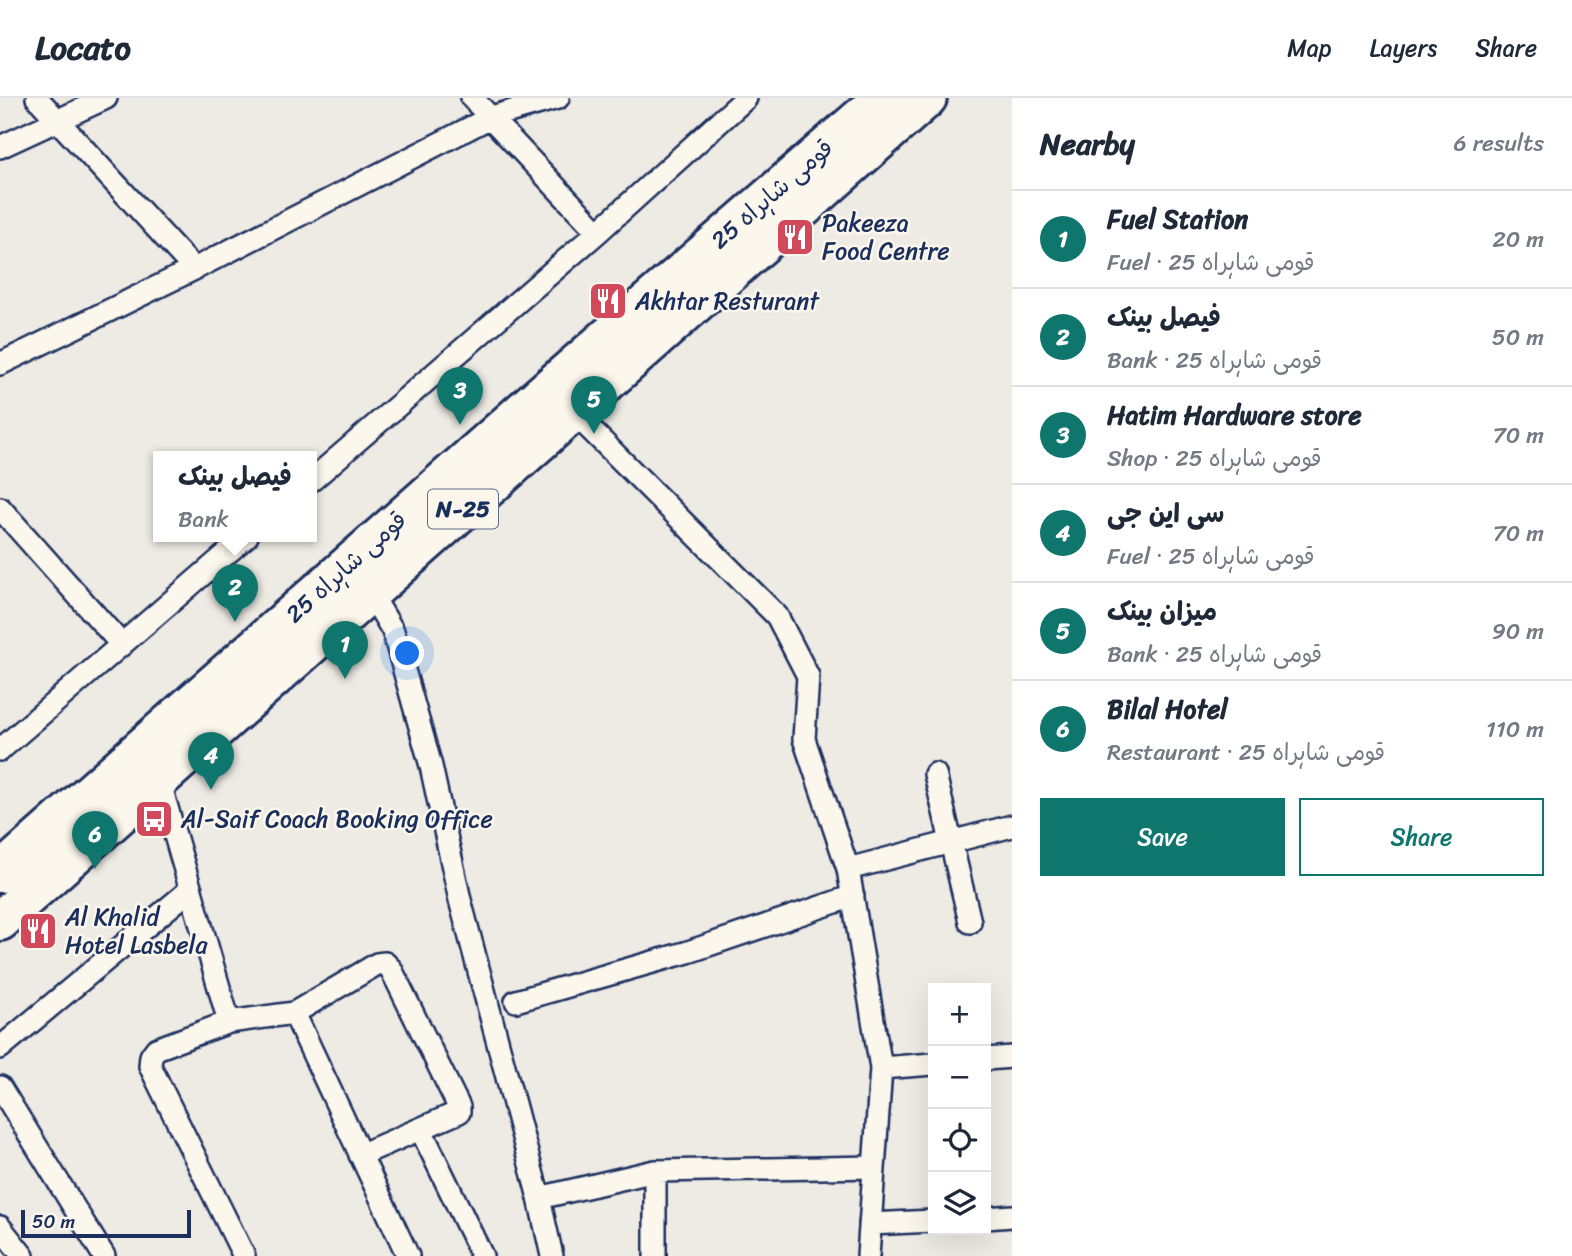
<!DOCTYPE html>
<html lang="en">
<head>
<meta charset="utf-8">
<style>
	body { margin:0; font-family:Sriracha,"Playpen Sans Arabic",sans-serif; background:#f6f6f7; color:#1f2937 }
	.controls { position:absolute; right:21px; bottom:21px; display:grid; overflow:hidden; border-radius:0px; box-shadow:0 7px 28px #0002 }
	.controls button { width:63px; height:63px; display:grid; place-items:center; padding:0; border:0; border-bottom:2px solid #e0e1e3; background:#fff; color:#1f2937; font:35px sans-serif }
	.scale { position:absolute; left:21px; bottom:18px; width:170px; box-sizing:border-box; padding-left:7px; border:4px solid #1b2f5e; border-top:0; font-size:19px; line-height:24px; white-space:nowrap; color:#1b2f5e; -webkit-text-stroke:5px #fbf7ec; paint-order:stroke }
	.you { position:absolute; left:408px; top:556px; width:24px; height:24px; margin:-18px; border:5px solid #fff; border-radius:50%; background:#1a73e8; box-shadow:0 0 0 10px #1a73e833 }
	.badge { display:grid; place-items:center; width:46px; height:46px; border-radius:50%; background:#0f766e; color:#fff; font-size:23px; font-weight:700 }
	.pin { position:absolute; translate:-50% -58px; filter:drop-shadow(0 2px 4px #0008) }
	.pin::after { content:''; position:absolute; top:37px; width:24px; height:21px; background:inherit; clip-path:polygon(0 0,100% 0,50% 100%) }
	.popup { position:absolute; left:153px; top:353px; width:164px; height:91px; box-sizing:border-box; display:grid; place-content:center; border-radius:0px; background:#fff; filter:drop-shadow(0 2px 5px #0005); font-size:23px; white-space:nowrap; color:#747a83 }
	.popup b { font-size:26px; color:#1f2937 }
	.popup::after { content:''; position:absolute; left:50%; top:100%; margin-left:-14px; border:14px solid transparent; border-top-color:#fff }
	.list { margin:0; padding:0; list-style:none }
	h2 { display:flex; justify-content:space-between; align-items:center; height:91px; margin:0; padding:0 28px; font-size:30px }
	h2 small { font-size:23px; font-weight:400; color:#747a83 }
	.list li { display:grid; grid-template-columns:46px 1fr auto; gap:21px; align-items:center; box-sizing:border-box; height:98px; padding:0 28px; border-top:2px solid #e0e1e3 }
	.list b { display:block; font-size:26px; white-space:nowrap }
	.list p { margin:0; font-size:23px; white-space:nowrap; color:#747a83 }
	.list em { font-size:23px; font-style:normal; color:#747a83 }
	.actions { display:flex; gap:14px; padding:21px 28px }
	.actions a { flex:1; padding:16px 0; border:2px solid #0f766e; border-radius:0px; text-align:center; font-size:24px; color:#0f766e }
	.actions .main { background:#0f766e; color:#fff }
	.icon { flex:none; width:38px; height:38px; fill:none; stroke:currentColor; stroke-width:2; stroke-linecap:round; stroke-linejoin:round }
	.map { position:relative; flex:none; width:1012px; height:1158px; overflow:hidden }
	header { display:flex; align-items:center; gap:42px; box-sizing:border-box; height:98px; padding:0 35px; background:#fff; border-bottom:2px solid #e0e1e3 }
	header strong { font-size:33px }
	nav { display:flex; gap:38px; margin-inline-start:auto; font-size:24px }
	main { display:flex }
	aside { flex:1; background:#fff }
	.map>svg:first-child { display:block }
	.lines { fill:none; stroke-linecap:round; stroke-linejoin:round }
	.street-casing { stroke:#1b2f5e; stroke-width:26 }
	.highway-casing { stroke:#1b2f5e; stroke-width:44 }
	.street { stroke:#fbf7ec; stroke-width:21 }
	.highway { stroke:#fbf7ec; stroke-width:38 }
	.labels { text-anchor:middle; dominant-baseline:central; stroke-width:5; stroke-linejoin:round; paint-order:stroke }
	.shield { fill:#fbf7ec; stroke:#5e6b89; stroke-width:2 }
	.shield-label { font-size:23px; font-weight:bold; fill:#1b2f5e }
	.street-label { font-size:24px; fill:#1b2f5e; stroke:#fbf7ec }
	.poi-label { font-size:24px; fill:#1b2f5e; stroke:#fbf7ec; text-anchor:start }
</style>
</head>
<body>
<header>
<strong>Locato</strong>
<nav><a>Map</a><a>Layers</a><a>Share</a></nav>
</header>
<main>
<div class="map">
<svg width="1012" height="1158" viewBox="0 0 1012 1158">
	<rect width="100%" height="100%" fill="#eeebe4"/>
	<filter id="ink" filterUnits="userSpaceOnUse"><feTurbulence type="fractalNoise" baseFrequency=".0143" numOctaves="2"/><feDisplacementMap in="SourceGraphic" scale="14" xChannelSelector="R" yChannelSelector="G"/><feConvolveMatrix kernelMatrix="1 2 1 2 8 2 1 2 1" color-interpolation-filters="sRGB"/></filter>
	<g filter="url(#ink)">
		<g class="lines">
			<defs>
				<path id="street" d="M 37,0 L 194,171
					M 472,0 L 598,134
					M 0,49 L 106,0
					M 0,266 L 194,171 L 491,19 L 558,0
					M 573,314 L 777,518 L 808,578 L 804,641 L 848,771 L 881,970 L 868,1158
					M 312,382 L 598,134 L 746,0
					M 0,410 L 122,547
					M 370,494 L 393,533 L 431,668 L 460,802 L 539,1100 L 552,1158
					M 0,652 L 247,438
					M 935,676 L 970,824
					M 159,682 L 229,924
					M 848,771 L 1012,728
					M 516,903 L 688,854 L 853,798
					M 294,915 L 408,1158
					M 0,950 L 191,791
					M 986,961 L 1012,959
					M 881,970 L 933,966
					M 0,989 L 104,1158
					M 421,1032 L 482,1158
					M 539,1100 L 655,1073 L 874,1069
					M 986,1120 L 1012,1118
					M 870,1126 L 933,1123
					M 0,1129 L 23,1158
					M 244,1158 L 150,968 L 151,958 L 156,951 L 229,924 L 294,915 L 377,866 L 385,865 L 391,871 L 459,1009 L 459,1014 L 360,1057
					M 655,1158 L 655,1073"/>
				<path id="highway" d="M 0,775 L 528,308 L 883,0
					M 0,823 L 927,0"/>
			</defs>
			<use href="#street" class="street-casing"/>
			<use href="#highway" class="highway-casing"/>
			<use href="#street" class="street"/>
			<use href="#highway" class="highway"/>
		</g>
	</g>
	<defs>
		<symbol id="restaurant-square" viewBox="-11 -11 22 22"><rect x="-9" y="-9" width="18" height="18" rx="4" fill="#d1495b" stroke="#fbf7ec"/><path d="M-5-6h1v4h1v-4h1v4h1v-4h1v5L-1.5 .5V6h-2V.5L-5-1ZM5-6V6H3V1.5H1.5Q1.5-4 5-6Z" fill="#fff"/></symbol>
		<symbol id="bus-square" viewBox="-11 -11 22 22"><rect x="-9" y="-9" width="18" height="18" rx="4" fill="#d1495b" stroke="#fbf7ec"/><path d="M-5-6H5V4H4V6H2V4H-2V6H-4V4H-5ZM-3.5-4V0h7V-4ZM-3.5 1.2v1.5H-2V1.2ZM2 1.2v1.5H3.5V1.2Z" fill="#fff"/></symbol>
	</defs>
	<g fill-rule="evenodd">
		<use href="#restaurant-square" x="773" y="117" width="44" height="44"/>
		<use href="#restaurant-square" x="586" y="181" width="44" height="44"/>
		<use href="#bus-square" x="132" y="699" width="44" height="44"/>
		<use href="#restaurant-square" x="16" y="811" width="44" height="44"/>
	</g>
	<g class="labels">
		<rect class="shield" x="428" y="391.5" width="70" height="39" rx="5"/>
		<g class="shield-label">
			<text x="463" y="411">N-25</text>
		</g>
		<g class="street-label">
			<text transform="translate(772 96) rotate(-41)">قومی شاہراہ 25</text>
			<text transform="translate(346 469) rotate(-42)">قومی شاہراہ 25</text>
		</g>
		<g class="poi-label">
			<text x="822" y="125">Pakeeza<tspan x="822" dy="28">Food Centre</tspan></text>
			<text x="635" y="203">Akhtar Resturant</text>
			<text x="181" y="721">Al-Saif Coach Booking Office</text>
			<text x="65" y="819">Al Khalid<tspan x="65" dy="28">Hotel Lasbela</tspan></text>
		</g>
	</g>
</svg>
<div class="controls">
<button>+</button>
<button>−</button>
<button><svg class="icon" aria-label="locate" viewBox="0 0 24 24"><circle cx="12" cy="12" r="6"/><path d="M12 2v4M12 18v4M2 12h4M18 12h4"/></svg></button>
<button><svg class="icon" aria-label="layers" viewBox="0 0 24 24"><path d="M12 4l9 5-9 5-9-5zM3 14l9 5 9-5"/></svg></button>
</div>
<div class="scale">50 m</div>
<div class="you"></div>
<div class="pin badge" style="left:345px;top:581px">1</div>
<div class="pin badge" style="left:235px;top:524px">2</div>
<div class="popup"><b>فیصل بینک</b>Bank</div>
<div class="pin badge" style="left:460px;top:327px">3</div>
<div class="pin badge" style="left:211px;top:692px">4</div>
<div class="pin badge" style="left:594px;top:336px">5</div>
<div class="pin badge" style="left:95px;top:771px">6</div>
</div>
<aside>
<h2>Nearby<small>6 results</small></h2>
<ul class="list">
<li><span class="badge">1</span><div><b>Fuel Station</b><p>Fuel · قومی شاہراہ 25</p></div><em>20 m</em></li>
<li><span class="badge">2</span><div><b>فیصل بینک</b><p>Bank · قومی شاہراہ 25</p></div><em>50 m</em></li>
<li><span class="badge">3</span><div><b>Hatim Hardware store</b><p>Shop · قومی شاہراہ 25</p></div><em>70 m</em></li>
<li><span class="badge">4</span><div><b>سی این جی</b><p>Fuel · قومی شاہراہ 25</p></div><em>70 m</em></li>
<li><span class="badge">5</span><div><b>میزان بینک</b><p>Bank · قومی شاہراہ 25</p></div><em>90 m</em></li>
<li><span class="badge">6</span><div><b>Bilal Hotel</b><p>Restaurant · قومی شاہراہ 25</p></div><em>110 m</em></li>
</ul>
<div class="actions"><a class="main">Save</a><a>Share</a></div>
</aside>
</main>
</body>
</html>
